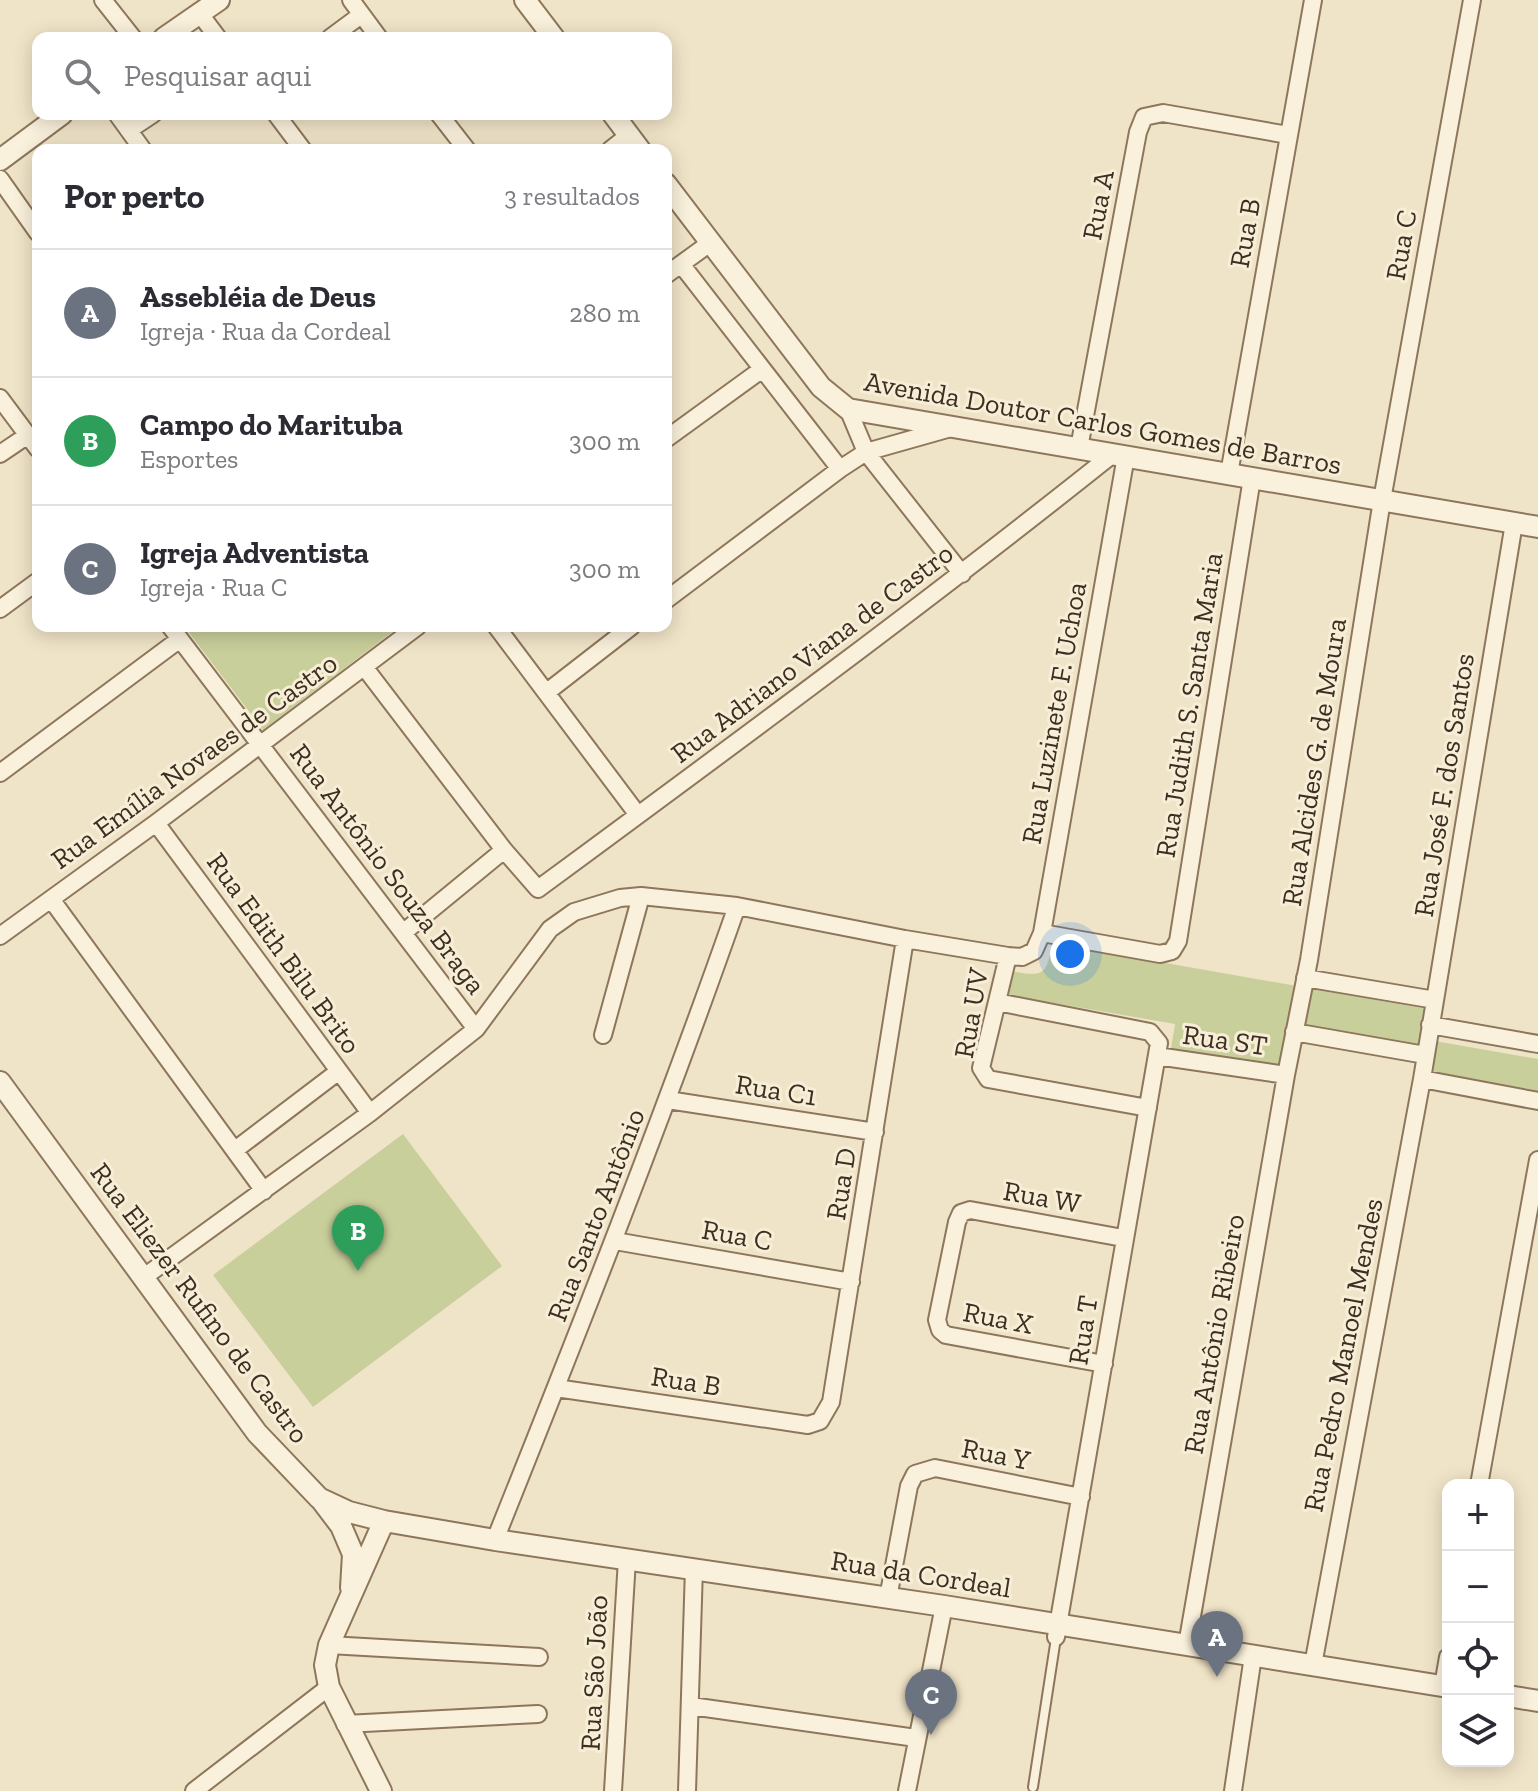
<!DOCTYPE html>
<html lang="pt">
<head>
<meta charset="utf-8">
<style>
	body { margin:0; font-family:"Zilla Slab",serif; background:#f7f7f7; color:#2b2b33 }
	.controls { position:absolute; right:24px; bottom:24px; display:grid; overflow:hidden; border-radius:16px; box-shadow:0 4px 20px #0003 }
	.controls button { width:72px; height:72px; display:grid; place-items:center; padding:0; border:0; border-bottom:2px solid #e1e1e2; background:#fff; color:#2b2b33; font:40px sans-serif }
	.you { position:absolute; left:1070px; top:954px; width:28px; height:28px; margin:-20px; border:6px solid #fff; border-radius:50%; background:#1a73e8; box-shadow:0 0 0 12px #1a73e833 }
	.badge { display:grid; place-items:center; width:52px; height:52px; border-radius:50%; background:#9e2a2b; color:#fff; font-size:26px; font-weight:700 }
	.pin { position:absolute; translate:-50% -66px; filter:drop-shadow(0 2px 4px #0008) }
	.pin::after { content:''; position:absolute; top:42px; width:28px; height:24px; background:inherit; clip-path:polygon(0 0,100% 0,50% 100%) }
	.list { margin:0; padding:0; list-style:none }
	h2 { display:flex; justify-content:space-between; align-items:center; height:104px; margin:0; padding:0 32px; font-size:34px }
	h2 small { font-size:26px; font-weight:400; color:#7c7c81 }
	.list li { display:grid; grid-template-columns:52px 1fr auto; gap:24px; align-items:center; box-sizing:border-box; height:128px; padding:0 32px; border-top:2px solid #e1e1e2 }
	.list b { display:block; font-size:30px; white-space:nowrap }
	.list p { margin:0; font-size:26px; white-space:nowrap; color:#7c7c81 }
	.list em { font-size:26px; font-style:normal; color:#7c7c81 }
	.icon { flex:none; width:44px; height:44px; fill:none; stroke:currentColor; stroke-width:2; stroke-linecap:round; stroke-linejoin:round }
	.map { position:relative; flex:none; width:1538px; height:1791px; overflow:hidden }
	.search { position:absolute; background:#fff; box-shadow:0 4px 20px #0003; left:32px; top:32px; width:640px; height:88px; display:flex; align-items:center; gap:20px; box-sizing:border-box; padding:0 28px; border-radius:16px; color:#7c7c81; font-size:30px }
	.panel { position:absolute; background:#fff; box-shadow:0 4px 20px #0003; left:32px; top:144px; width:640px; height:488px; border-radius:16px }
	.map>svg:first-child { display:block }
	.green { fill:#c9cf9b }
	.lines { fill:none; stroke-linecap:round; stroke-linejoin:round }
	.service-casing { stroke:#8d765c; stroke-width:12 }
	.minor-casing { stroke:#8d765c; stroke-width:20 }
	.tertiary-casing { stroke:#8d765c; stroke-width:24 }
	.service { stroke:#faf1dc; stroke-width:8 }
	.minor { stroke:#faf1dc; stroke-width:16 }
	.tertiary { stroke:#faf1dc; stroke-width:20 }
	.labels { text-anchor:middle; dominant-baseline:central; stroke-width:6; stroke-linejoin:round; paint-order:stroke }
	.street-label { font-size:28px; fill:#3d2e20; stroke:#f7eed8 }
</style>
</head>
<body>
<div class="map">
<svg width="1538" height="1791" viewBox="0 0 1538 1791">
	<rect width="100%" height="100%" fill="#f0e4c8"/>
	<path class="green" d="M 184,626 L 400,626 L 263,730 Z
		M 1052,943 L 1427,1009 L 1420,1051 L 1290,1028 L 1283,1072 L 1170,1055 L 1175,1024 L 1007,995 L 1011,971 C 1043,977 1047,976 1052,943 Z
		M 1435,1041 L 1538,1059 L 1538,1096 L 1428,1076 Z
		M 403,1134 L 502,1266 L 313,1407 L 213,1275 Z"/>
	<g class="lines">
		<defs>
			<path id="service" d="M 1033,1787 L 1056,1638"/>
			<path id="minor" d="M 103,0 L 133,38
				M 351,0 L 379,38
				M 200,14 L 218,38
				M 330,38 L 361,15
				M 117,114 L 143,150
				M 276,114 L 303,150
				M 439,114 L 467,150
				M 129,130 L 153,114
				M 610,150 L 629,135
				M 0,179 L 38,233
				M 681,264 L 840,469
				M 666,275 L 710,243
				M 0,398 L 38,449
				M 848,409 L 866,452 L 962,574
				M 666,439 L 761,370
				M 1079,448 L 1138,132 L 1144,117 L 1163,113 L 1288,135
				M 0,454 L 28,435
				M 1229,474 L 1313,0
				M 666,600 L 840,469 L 866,452 L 951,428
				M 0,609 L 38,581
				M 170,626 L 476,1029
				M 496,626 L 638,815
				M 365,668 L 504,850 L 538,889 C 732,746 925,604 1113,454
				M 547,692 L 632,626
				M 0,773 L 180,639
				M 156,823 L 370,1113
				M 51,899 L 264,1191
				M 404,932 L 504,850
				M 1042,933 L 1160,954 L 1172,951 L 1178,941 L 1252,478
				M 0,936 L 156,823 L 418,626
				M 1008,956 L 981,1068 L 988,1079 L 1148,1108
				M 1305,978 L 1435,1000
				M 997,1002 L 1150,1032 L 1159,1043 L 1056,1637
				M 1430,1025 L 1538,1044
				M 1294,1032 L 1425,1055
				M 603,1035 L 641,896
				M 1157,1056 L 1286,1075
				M 1422,1079 L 1538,1101
				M 668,1100 L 875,1132
				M 235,1150 L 339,1071
				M 615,1241 L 851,1282
				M 144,1277 L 370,1113 L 476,1029 L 550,929 L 574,912 L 620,898 L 641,896 L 737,906 L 905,939 L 1008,956 L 1022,957 L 1034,951 L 1042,933 L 1126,456
				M 1104,1364 L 946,1335 L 940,1330 L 937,1320 L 957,1222 L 961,1213 L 970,1210 L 1123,1238
				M 556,1388 L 808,1425 L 820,1421 L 831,1402 L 905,939
				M 1479,1485 L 1538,1160
				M 495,1540 C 579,1330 662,1120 737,906
				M 888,1598 L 909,1486 L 915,1474 L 935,1468 L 1081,1497
				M 329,1645 L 539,1657
				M 1187,1645 L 1286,1075 L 1309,960 L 1382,500 L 1472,0
				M 1313,1665 L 1422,1079 L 1514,523
				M 1443,1686 L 1448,1657
				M 691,1706 L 916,1738
				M 345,1724 L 538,1714
				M 194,1791 L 329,1687
				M 613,1791 L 627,1559
				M 687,1791 L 694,1568
				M 907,1791 L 944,1606
				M 1233,1791 L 1253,1656"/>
			<path id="tertiary" d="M 525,0 L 554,38
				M 164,38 L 219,0
				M 613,114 L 640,150
				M 0,160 L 62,114
				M 666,184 L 821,387 L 848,409 L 1538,527
				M 0,1082 L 257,1433 L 319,1498 L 349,1512 L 384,1521 L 495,1540 L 944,1606 L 1448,1687
				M 322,1501 L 341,1526 L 353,1554 L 351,1588
				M 1508,1696 L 1538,1701
				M 381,1791 L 329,1687 L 325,1665 L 329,1645 L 384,1521"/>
		</defs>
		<use href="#service" class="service-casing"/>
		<use href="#minor" class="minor-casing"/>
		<use href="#tertiary" class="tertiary-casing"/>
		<use href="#service" class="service"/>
		<use href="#minor" class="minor"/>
		<use href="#tertiary" class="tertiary"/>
	</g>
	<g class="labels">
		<g class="street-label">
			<text transform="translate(1098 205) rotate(-79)">Rua A</text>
			<text transform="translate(1245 233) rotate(-80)">Rua B</text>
			<text transform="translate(1401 245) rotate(-80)">Rua C</text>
			<text transform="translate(1103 423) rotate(10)">Avenida Doutor Carlos Gomes de Barros</text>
			<text transform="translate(812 653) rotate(-37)">Rua Adriano Viana de Castro</text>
			<text transform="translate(1189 705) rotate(-81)">Rua Judith S. Santa Maria</text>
			<text transform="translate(1054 713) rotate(-80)">Rua Luzinete F. Uchoa</text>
			<text transform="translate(194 761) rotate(-36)">Rua Emília Novaes de Castro</text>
			<text transform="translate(1314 762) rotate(-81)">Rua Alcides G. de Moura</text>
			<text transform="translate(1444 785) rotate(-81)">Rua José F. dos Santos</text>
			<text transform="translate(388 869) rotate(53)">Rua Antônio Souza Braga</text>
			<text transform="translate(284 953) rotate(54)">Rua Edith Bilu Brito</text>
			<text transform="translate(971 1013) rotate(-80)">Rua UV</text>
			<text transform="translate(1225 1040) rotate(8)">Rua ST</text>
			<text transform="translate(776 1090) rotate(9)">Rua C1</text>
			<text transform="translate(841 1184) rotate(-81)">Rua D</text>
			<text transform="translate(1042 1197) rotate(10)">Rua W</text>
			<text transform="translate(596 1215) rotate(-69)">Rua Santo Antônio</text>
			<text transform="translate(737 1235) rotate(10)">Rua C</text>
			<text transform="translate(200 1303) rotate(53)">Rua Eliezer Rufino de Castro</text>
			<text transform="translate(998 1318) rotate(11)">Rua X</text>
			<text transform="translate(1083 1330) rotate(-81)">Rua T</text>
			<text transform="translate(1214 1334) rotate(-80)">Rua Antônio Ribeiro</text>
			<text transform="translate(1343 1355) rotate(-79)">Rua Pedro Manoel Mendes</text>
			<text transform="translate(686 1381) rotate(9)">Rua B</text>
			<text transform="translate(996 1454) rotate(11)">Rua Y</text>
			<text transform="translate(921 1574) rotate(9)">Rua da Cordeal</text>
			<text transform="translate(594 1673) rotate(-87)">Rua São João</text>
		</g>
	</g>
</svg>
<div class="controls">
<button>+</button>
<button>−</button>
<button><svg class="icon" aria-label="locate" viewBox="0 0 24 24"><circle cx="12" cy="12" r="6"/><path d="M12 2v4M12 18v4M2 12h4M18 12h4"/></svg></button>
<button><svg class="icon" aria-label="layers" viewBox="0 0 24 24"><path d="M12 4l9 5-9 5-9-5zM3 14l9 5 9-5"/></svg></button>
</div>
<div class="you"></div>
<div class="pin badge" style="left:1217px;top:1677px;background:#6b7280">A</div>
<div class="pin badge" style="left:358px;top:1271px;background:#2e9e5b">B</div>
<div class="pin badge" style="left:931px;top:1735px;background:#6b7280">C</div>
<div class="search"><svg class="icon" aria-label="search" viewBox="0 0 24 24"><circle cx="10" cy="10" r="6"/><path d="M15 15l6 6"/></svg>Pesquisar aqui</div>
<section class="panel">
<h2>Por perto<small>3 resultados</small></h2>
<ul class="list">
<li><span class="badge" style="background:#6b7280">A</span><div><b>Assebléia de Deus</b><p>Igreja · Rua da Cordeal</p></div><em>280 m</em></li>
<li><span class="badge" style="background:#2e9e5b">B</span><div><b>Campo do Marituba</b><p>Esportes</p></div><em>300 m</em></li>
<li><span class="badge" style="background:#6b7280">C</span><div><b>Igreja Adventista</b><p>Igreja · Rua C</p></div><em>300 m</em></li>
</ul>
</section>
</div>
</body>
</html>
